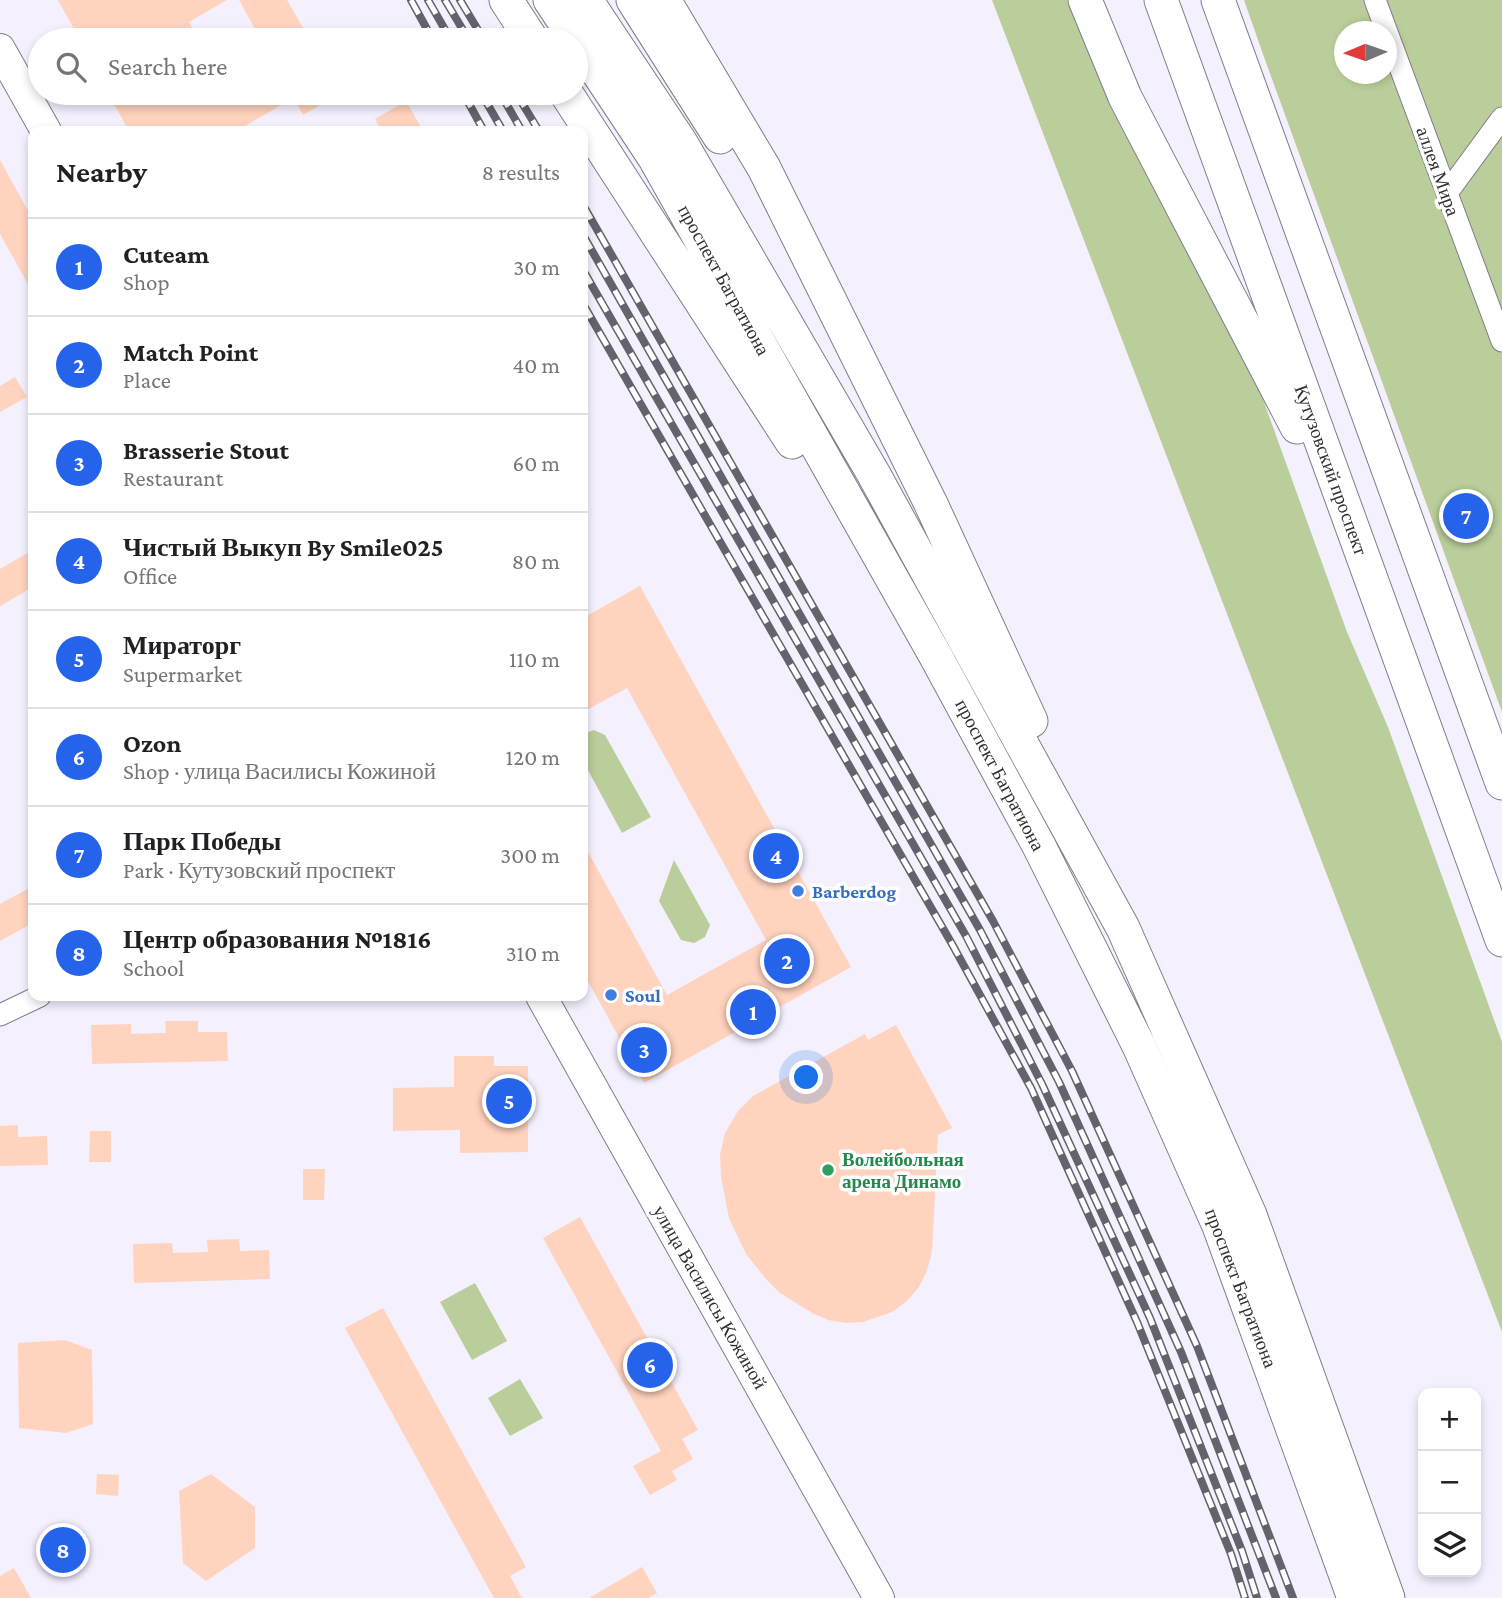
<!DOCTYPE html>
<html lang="en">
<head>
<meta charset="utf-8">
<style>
	body { margin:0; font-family:"Crimson Pro",serif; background:#f6f6f6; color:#202124 }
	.controls { position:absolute; right:21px; bottom:21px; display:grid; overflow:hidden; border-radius:14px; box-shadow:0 4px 10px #0003 }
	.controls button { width:63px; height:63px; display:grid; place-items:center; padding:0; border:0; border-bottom:2px solid #e0e0e0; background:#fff; color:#202124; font:35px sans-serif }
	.compass { position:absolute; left:1334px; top:21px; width:63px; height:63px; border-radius:50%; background:#fff; box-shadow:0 4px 10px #0003; rotate:268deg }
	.you { position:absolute; left:807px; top:1078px; width:24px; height:24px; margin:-18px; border:5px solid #fff; border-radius:50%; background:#1a73e8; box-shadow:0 0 0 10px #1a73e833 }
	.badge { display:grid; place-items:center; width:46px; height:46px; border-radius:50%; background:#2563eb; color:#fff; font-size:23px; font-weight:700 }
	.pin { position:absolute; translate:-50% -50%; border:4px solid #fff; box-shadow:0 2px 7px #0006 }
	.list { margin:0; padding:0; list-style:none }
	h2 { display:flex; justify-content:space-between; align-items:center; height:91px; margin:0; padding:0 28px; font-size:30px }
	h2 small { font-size:23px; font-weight:400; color:#757577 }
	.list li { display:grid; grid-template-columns:46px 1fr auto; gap:21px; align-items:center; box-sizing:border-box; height:98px; padding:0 28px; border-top:2px solid #e0e0e0 }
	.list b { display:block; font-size:26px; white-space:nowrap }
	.list p { margin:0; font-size:23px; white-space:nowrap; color:#757577 }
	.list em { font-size:23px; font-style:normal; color:#757577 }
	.icon { flex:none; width:38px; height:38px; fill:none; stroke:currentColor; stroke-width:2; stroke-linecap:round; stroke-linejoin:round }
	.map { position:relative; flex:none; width:1502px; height:1598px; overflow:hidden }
	.search { position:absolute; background:#fff; box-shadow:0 4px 10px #0003; left:28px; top:28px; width:560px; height:77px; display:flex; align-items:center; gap:18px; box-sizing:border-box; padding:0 24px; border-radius:38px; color:#757577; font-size:26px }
	.panel { position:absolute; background:#fff; box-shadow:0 4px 10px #0003; left:28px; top:126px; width:560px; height:875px; border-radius:14px }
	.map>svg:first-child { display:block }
	.green { fill:#b9ce9a; fill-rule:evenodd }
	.building { fill:#ffd3be }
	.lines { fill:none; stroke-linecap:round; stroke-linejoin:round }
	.street-casing { stroke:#807c8b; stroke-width:23 }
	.secondary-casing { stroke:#807c8b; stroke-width:32 }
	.primary-casing { stroke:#807c8b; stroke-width:35 }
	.street { stroke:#fff; stroke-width:21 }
	.secondary { stroke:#fff; stroke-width:30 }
	.primary { stroke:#fff; stroke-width:33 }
	.rail-casing { stroke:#64626a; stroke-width:8 }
	.rail { stroke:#fff; stroke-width:5; stroke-dasharray:16; stroke-linecap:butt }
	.shop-dot { fill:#3f7fe0; stroke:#fff; stroke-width:2.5 }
	.leisure-dot { fill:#2e9e5b; stroke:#fff; stroke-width:2.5 }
	.labels { text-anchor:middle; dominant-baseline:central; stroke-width:7; stroke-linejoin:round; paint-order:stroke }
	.street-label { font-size:19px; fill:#302e34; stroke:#fff }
	.shop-label { font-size:19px; font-weight:bold; fill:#366cbe; stroke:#fff; text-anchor:start }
	.leisure-label { font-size:19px; font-weight:bold; fill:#27864d; stroke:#fff; text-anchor:start }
</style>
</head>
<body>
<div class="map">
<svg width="1502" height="1598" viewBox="0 0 1502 1598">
	<rect width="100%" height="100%" fill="#f4f0fe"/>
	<path class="green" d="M 992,0 L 1075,0 L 1243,344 L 1347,632 L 1388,727 L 1502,1042 L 1502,1332 Z
		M 1244,0 L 1502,0 L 1502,712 L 1264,57 ZM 1344,32 L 1386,32 L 1386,74 L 1344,74 Z
		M 594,730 L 605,735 L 651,817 L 622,833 L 583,761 L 583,734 Z
		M 674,860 L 710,925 L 705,937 L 694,943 L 681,940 L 659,901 Z
		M 475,1283 L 507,1341 L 472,1360 L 440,1302 Z
		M 520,1379 L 543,1418 L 510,1436 L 488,1398 Z"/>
	<path class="building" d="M 58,0 L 227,0 L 189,22 L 199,40 L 80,40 Z
		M 239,0 L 287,0 L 310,40 L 261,40 Z
		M 108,93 L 341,93 L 303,115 L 294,98 L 245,126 L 249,131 L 129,131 Z
		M 406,101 L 423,131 L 382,131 L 375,119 Z
		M 0,160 L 33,220 L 33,293 L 0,234 Z
		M 15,377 L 27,397 L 0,412 L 0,386 Z
		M 33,550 L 33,587 L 0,606 L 0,569 Z
		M 640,586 L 851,967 L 644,1083 L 583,972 L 583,843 L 667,995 L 766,940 L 627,688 L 583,712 L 583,618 Z
		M 33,886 L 33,923 L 0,941 L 0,904 Z
		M 165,1021 L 198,1021 L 198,1032 L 227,1032 L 228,1061 L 92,1064 L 91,1025 L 131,1024 L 131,1034 L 166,1033 Z
		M 896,1025 L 952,1128 L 938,1135 L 932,1251 L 927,1271 L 919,1287 L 907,1301 L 892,1312 L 863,1322 L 846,1323 L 828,1320 L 812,1313 L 780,1293 L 766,1279 L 746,1254 L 729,1218 L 721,1177 L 720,1155 L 725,1133 L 738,1111 L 753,1096 L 865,1034 L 868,1040 Z
		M 454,1056 L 494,1056 L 494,1066 L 528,1066 L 528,1152 L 460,1153 L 460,1130 L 393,1131 L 393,1088 L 454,1087 Z
		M 18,1125 L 18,1137 L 47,1136 L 48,1165 L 0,1166 L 0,1126 Z
		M 90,1131 L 111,1131 L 111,1162 L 89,1162 Z
		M 303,1169 L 325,1169 L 324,1200 L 303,1200 Z
		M 580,1217 L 698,1430 L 682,1439 L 693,1459 L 672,1471 L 677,1480 L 650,1495 L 633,1466 L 661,1451 L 543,1238 Z
		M 239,1239 L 240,1251 L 269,1250 L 270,1279 L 134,1283 L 133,1244 L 172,1243 L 173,1253 L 208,1252 L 207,1240 Z
		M 383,1308 L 526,1567 L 510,1576 L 522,1598 L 494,1598 L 345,1328 Z
		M 65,1340 L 92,1350 L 93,1424 L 66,1433 L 19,1428 L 18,1343 Z
		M 97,1474 L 119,1475 L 118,1496 L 96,1494 Z
		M 211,1474 L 255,1507 L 255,1548 L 206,1581 L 183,1563 L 179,1491 Z
		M 642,1567 L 657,1593 L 649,1598 L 589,1598 Z
		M 14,1568 L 31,1598 L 0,1598 L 0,1576 Z"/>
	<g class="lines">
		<defs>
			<path id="street" d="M 1375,0 L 1502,341
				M 1447,193 L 1502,118
				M 0,1015 L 40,996"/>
			<path id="secondary" d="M 0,49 L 46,131
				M 541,996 L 879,1598"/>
			<path id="primary" d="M 506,0 L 532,40
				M 550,0 L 654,157 L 934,653 L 1039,846 L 1139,1046 L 1219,1226 L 1354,1598
				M 586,0 L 681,143 L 873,473 L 1123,928 L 1250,1215 L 1388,1598
				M 633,0 L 720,137
				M 664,0 L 764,168 L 931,504 L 1031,721
				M 1085,0 L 1125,97 L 1297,427
				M 1161,0 L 1502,940
				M 1218,0 L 1502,783
				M 566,93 L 792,442"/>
		</defs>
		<use href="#street" class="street-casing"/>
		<use href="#secondary" class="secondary-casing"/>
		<use href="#primary" class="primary-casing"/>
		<use href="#street" class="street"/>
		<use href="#secondary" class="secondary"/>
		<use href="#primary" class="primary"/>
		<defs>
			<path id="rail" d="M 411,0 L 433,40
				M 428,0 L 451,40
				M 445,0 L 469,40
				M 460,0 L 484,40
				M 463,93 L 484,131
				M 481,93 L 503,131
				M 500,93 L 522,131
				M 516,93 L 539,131
				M 583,205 L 993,921 L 1072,1071 L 1197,1346 L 1293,1598
				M 583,235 L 980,930 L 1059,1082 L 1181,1352 L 1276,1598
				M 583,270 L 966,936 L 1042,1084 L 1150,1318 L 1242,1551 L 1257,1598
				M 583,304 L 952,944 L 1031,1088 L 1137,1322 L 1231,1554 L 1245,1598"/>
		</defs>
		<use href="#rail" class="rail-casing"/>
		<use href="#rail" class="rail"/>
	</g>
	<g class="shop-dot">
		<circle cx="798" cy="891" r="7"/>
		<circle cx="611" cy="995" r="7"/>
	</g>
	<circle class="leisure-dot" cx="828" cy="1170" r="7"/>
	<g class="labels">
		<g class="street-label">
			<text transform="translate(1438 171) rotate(70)">аллея Мира</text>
			<text transform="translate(724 280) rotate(61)">проспект Багратиона</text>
			<text transform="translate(1331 470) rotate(70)">Кутузовский проспект</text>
			<text transform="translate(1000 775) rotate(62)">проспект Багратиона</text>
			<text transform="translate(1241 1288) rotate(69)">проспект Багратиона</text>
			<text transform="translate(710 1297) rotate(60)">улица Василисы Кожиной</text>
		</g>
		<g class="shop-label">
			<text x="812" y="891">Barberdog</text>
			<text x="625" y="995">Soul</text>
		</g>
		<g class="leisure-label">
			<text x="842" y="1159">Волейбольная<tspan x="842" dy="22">арена Динамо</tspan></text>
		</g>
	</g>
</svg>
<div class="controls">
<button>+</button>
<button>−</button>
<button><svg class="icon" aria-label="layers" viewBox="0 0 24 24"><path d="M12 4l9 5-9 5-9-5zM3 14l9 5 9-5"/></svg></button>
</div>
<svg class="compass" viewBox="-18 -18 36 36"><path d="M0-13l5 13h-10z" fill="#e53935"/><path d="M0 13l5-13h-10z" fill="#757577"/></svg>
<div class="you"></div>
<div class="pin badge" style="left:753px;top:1012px">1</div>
<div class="pin badge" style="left:787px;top:961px">2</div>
<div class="pin badge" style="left:644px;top:1050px">3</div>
<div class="pin badge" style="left:776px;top:856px">4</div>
<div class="pin badge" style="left:509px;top:1101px">5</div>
<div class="pin badge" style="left:650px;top:1365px">6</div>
<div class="pin badge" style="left:1466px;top:516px">7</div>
<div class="pin badge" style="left:63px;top:1550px">8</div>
<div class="search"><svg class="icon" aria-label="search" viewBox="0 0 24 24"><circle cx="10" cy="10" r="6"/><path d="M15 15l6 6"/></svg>Search here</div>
<section class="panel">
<h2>Nearby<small>8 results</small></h2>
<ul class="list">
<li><span class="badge">1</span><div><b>Cuteam</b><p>Shop</p></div><em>30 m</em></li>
<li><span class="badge">2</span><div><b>Match Point</b><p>Place</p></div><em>40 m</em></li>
<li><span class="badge">3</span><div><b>Brasserie Stout</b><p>Restaurant</p></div><em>60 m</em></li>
<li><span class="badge">4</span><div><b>Чистый Выкуп By Smile025</b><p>Office</p></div><em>80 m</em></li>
<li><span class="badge">5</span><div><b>Мираторг</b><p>Supermarket</p></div><em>110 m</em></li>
<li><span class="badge">6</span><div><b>Ozon</b><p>Shop · улица Василисы Кожиной</p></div><em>120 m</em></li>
<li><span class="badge">7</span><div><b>Парк Победы</b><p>Park · Кутузовский проспект</p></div><em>300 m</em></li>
<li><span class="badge">8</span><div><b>Центр образования №1816</b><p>School</p></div><em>310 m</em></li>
</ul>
</section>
</div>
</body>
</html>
